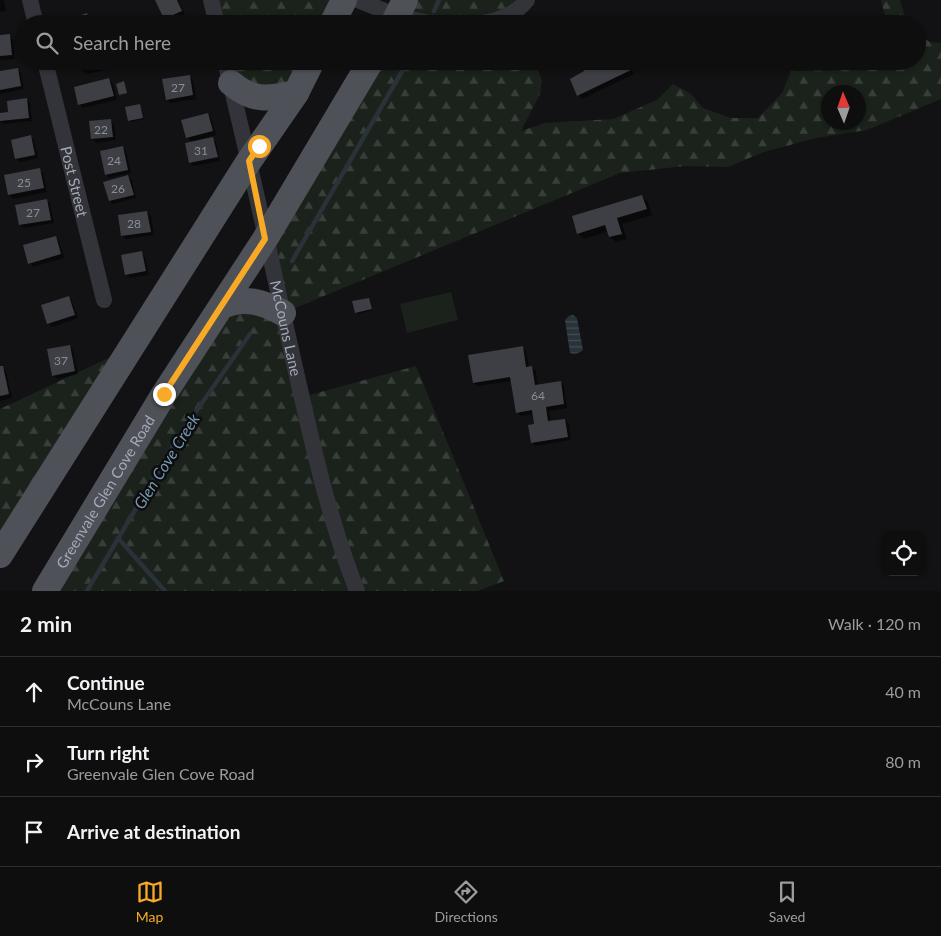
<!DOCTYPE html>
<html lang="en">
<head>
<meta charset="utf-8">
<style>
	body { margin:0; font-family:Lato,sans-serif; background:#1c1c1d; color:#f1f3f6 }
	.controls { position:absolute; right:15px; bottom:15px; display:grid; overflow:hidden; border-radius:10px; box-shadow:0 1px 4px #0004 }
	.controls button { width:45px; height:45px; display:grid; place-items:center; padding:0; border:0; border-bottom:1px solid #2e2e2f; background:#0e0e0f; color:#f1f3f6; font:25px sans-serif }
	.compass { position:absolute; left:821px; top:85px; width:45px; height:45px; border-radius:50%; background:#0e0e0f; box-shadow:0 1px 4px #0004; rotate:358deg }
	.stop { position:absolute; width:15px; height:15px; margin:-11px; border:4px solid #f8aa26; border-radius:50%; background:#fff }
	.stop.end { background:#f8aa26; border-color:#fff; box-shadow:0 1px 5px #0008 }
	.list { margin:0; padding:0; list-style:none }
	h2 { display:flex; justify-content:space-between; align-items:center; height:65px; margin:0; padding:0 20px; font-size:21px }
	h2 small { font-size:16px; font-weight:400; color:#9b9c9e }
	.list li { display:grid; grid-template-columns:32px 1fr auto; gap:15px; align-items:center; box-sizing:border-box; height:70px; padding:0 20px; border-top:1px solid #2e2e2f }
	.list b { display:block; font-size:19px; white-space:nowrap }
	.list p { margin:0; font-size:16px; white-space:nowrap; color:#9b9c9e }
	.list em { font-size:16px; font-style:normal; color:#9b9c9e }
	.icon { flex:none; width:28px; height:28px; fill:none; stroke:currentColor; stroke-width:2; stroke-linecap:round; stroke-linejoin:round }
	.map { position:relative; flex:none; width:941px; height:591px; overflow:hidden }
	.search { position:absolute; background:#0e0e0f; box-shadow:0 1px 4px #0004; left:15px; right:15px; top:15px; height:55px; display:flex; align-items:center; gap:12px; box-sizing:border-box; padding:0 18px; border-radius:28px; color:#9b9c9e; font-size:19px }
	.sheet { height:275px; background:#0e0e0f }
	nav { display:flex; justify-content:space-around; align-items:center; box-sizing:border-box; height:70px; border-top:1px solid #2e2e2f; background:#0e0e0f; font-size:14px; color:#9b9c9e }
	nav a { display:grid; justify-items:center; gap:2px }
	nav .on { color:#f8aa26 }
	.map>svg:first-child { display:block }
	.forest { fill:url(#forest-firs); fill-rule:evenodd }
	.garden { fill:#1a221b }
	.water { fill:url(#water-rules) }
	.shadow { fill:#0007 }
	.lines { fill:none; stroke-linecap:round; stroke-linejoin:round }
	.stream { stroke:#283238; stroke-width:4.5 }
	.building { fill:#3e3f44 }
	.minor { stroke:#333439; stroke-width:16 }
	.primary { stroke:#4f5158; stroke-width:26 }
	.route { stroke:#f8aa26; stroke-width:6 }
	.labels { text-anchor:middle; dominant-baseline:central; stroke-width:5; stroke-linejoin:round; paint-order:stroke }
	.number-label { font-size:12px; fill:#8a8e99 }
	.street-label { font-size:15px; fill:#a3a9b5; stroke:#0d0d0f }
	.water-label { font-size:16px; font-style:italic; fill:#7899b2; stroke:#0d0d0f }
</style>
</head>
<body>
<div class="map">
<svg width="941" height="591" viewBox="0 0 941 591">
	<defs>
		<pattern id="forest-firs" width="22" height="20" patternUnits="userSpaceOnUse" patternTransform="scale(1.25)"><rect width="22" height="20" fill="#1a221b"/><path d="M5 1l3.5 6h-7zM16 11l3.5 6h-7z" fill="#383f3a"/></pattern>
		<pattern id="water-rules" width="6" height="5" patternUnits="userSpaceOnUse" patternTransform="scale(1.25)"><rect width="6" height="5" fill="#283238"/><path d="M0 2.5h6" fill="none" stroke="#444d53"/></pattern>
	</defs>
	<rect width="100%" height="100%" fill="#121214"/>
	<path class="forest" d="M 211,0 L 344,0 L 332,24 L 217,24 Z
		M 407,0 L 517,0 L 517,24 L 394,24 Z
		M 881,0 L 900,0 L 907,24 L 887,24 Z
		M 917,34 L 930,42 L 941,43 L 941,99 L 867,130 L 816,138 L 764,152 L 728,167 L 685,166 L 620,173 L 283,313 L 302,397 L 416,366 L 504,581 L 477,591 L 45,591 L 222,306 L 273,308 L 265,239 L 373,61 L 534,61 L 542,80 L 540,94 L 521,131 L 545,123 L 613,119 L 657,100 L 673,84 L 691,94 L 703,108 L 731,118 L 758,118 L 782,93 L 791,71 L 860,70 L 875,61 L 917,61 ZM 828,92 L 858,92 L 858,122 L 828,122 Z
		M 225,61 L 312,61 L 296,93 L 247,95 Z
		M 132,347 L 0,555 L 0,409 Z"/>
	<path class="garden" d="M 451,292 L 458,320 L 407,333 L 400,304 Z"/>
	<path class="water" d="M 573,315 L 577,318 L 583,350 C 579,353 575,355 570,353 L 565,320 L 569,316 Z"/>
	<path class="shadow" d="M 0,0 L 4,0 L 6,11 L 0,12 Z
		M 156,0 L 178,0 L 185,15 L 168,22 L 165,19 Z
		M 87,14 L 91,18 L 93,24 L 68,24 Z
		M 9,35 L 13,39 L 15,59 L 0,60 L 0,36 Z
		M 81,61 L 112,61 L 113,69 L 86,74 L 82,70 Z
		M 164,61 L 191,61 L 192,62 L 169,70 Z
		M 598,61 L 628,61 L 634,74 L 582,99 L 578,95 L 586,71 Z
		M 17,69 L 21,73 L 24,89 L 0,94 L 0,72 Z
		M 189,76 L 193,80 L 196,99 L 170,103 L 167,99 Z
		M 109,80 L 113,84 L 117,100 L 83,108 L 79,104 Z
		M 27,100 L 30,103 L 32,121 L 4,124 L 0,121 L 0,114 L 9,113 Z
		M 140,106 L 144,119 L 131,122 L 129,120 Z
		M 207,114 L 211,118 L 216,135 L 196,140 L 197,142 L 213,139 L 216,142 L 220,161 L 194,166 L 190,163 L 193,143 L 187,138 Z
		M 110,121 L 114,124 L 116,140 L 96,143 L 92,139 Z
		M 30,137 L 34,140 L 38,158 L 20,162 L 16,159 L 12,141 Z
		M 123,147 L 126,151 L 131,173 L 109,178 L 106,174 Z
		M 39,170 L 43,173 L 47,192 L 13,199 L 9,195 L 6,176 Z
		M 128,177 L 132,180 L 136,198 L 113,204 L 110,201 Z
		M 642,196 L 648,202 L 652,215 L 622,224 L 627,239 L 616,242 L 610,237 L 609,231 L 584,239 L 578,233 Z
		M 47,201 L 50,204 L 54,223 L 24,228 L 20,225 Z
		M 147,212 L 151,216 L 154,235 L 126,239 L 122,236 Z
		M 56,238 L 59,241 L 64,258 L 33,267 L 30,263 Z
		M 141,253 L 145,256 L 149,275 L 130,278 L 126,275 Z
		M 68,297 L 72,301 L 78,318 L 52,327 L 48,323 Z
		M 369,299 L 373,310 L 357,314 L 356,312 Z
		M 70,346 L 73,350 L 78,374 L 57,379 L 54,375 Z
		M 522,347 L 526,351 L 529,368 L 532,367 L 536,371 L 538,386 L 560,382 L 564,386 L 567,408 L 549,411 L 551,422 L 565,420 L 569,424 L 571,440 L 535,446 L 532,442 L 536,425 L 534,414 L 521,416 L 517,412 L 512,381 L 478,386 L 474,383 Z
		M 2,367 L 6,371 L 12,398 L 0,401 L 0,368 Z"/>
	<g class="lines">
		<path class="stream" d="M 434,11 L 439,0
			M 292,261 L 408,61
			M 118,538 L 165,591
			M 87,591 L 179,436 L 250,334"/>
	</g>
	<path class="building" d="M 155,0 L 177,0 L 182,11 L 164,19 Z
		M 87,13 L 91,24 L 67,24 L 66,20 Z
		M 10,34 L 12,55 L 0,56 L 0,35 Z
		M 79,61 L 110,61 L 110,66 L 81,70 Z
		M 162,61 L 181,61 L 165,67 Z
		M 595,61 L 627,61 L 631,70 L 577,96 L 570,79 L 584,71 L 583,67 Z
		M 18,68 L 21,86 L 0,90 L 0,71 Z
		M 190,75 L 193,95 L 166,100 L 162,79 Z
		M 109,78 L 114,96 L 78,105 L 74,87 Z
		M 124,81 L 127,93 L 119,95 L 116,84 Z
		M 27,98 L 29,118 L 0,121 L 0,113 L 8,112 L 7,101 Z
		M 140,104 L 143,118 L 128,121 L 125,107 Z
		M 208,113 L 213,131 L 186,138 L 181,120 Z
		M 111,119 L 113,137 L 91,139 L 89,121 Z
		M 31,135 L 35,155 L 15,159 L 11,140 Z
		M 213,137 L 218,157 L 189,163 L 185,143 Z
		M 123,146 L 128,170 L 105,175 L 100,151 Z
		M 40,168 L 44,188 L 8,195 L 4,175 Z
		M 128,175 L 134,195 L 109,201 L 103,182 Z
		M 642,195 L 647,209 L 617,218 L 622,234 L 609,237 L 605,225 L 577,234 L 572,216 Z
		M 47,199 L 51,220 L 19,225 L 15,205 Z
		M 147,211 L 151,232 L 121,236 L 118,215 Z
		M 56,236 L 61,254 L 28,264 L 23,245 Z
		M 142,251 L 146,271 L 125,275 L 121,255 Z
		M 69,296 L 75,315 L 47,324 L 41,305 Z
		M 369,298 L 372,309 L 355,313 L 352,301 Z
		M 70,345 L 75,371 L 52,376 L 47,349 Z
		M 523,346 L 526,367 L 532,366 L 535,385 L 561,381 L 564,404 L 546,407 L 548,421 L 565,419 L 568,437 L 531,443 L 528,425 L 534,424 L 532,410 L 516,413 L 510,377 L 473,383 L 468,355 Z
		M 0,366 L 3,366 L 9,394 L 0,396 Z"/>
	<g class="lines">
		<g class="minor">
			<path d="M 30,0 L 36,24"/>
			<path d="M 211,0 L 217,24"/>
			<path d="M 358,0 L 397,16 L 434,24"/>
			<path d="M 470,24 C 492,23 513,18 527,0"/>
			<path id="s1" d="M 45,61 L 104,300"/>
			<path id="s2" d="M 225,61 C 249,158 270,256 292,354 C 310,434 327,514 357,591"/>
		</g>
		<g class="primary">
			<path d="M 332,24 L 344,0"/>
			<path d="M 393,24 L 405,0"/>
			<path d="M 231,83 C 253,102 269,99 296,93"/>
			<path d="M 222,306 C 244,296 263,302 283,313"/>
			<path d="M 0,555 L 249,161 L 296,93 L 312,61"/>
			<path id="s3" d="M 45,591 L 164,394 L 265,239 L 371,61"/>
		</g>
	</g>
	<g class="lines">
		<path class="route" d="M 164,394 L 265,239 L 249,161 L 259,146"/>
	</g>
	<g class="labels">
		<g class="number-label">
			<text x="178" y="87">27</text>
			<text x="101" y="129">22</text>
			<text x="201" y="150">31</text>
			<text x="114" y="160">24</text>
			<text x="24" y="182">25</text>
			<text x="118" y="188">26</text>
			<text x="33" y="212">27</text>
			<text x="134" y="223">28</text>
			<text x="61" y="360">37</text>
			<text x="538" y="395">64</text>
		</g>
		<g class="street-label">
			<text stroke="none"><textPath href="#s1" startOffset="124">Post Street</textPath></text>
			<text stroke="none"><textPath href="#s2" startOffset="274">McCouns Lane</textPath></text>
			<text stroke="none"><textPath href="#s3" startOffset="116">Greenvale Glen Cove Road</textPath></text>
		</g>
		<g class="water-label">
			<text transform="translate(166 461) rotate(-58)">Glen Cove Creek</text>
		</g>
	</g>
</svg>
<div class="controls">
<button><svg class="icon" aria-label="locate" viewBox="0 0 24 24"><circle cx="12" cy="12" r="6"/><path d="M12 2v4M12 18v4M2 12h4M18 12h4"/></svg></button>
</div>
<svg class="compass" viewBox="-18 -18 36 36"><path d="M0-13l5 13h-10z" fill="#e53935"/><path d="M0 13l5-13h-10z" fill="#9b9c9e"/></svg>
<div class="stop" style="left:259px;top:146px"></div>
<div class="stop end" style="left:164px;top:394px"></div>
<div class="search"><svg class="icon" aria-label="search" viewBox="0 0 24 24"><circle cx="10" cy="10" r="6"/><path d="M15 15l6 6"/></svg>Search here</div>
</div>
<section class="sheet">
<h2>2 min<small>Walk · 120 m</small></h2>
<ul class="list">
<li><svg class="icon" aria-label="ahead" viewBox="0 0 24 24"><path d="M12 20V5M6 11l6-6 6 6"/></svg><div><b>Continue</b><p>McCouns Lane</p></div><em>40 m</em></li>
<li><svg class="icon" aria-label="right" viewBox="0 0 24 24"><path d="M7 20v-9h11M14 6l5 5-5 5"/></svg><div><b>Turn right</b><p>Greenvale Glen Cove Road</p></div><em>80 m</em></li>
<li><svg class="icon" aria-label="arrive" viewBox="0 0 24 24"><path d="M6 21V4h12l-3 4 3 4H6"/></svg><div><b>Arrive at destination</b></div></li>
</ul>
</section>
<nav>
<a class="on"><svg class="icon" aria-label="map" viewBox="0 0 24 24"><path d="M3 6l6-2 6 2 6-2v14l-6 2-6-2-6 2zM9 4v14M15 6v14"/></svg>Map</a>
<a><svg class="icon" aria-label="directions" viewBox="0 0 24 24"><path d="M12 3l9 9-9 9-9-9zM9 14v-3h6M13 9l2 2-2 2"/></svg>Directions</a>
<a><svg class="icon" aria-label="saved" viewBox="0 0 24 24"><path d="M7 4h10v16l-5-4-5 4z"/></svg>Saved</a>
</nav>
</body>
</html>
